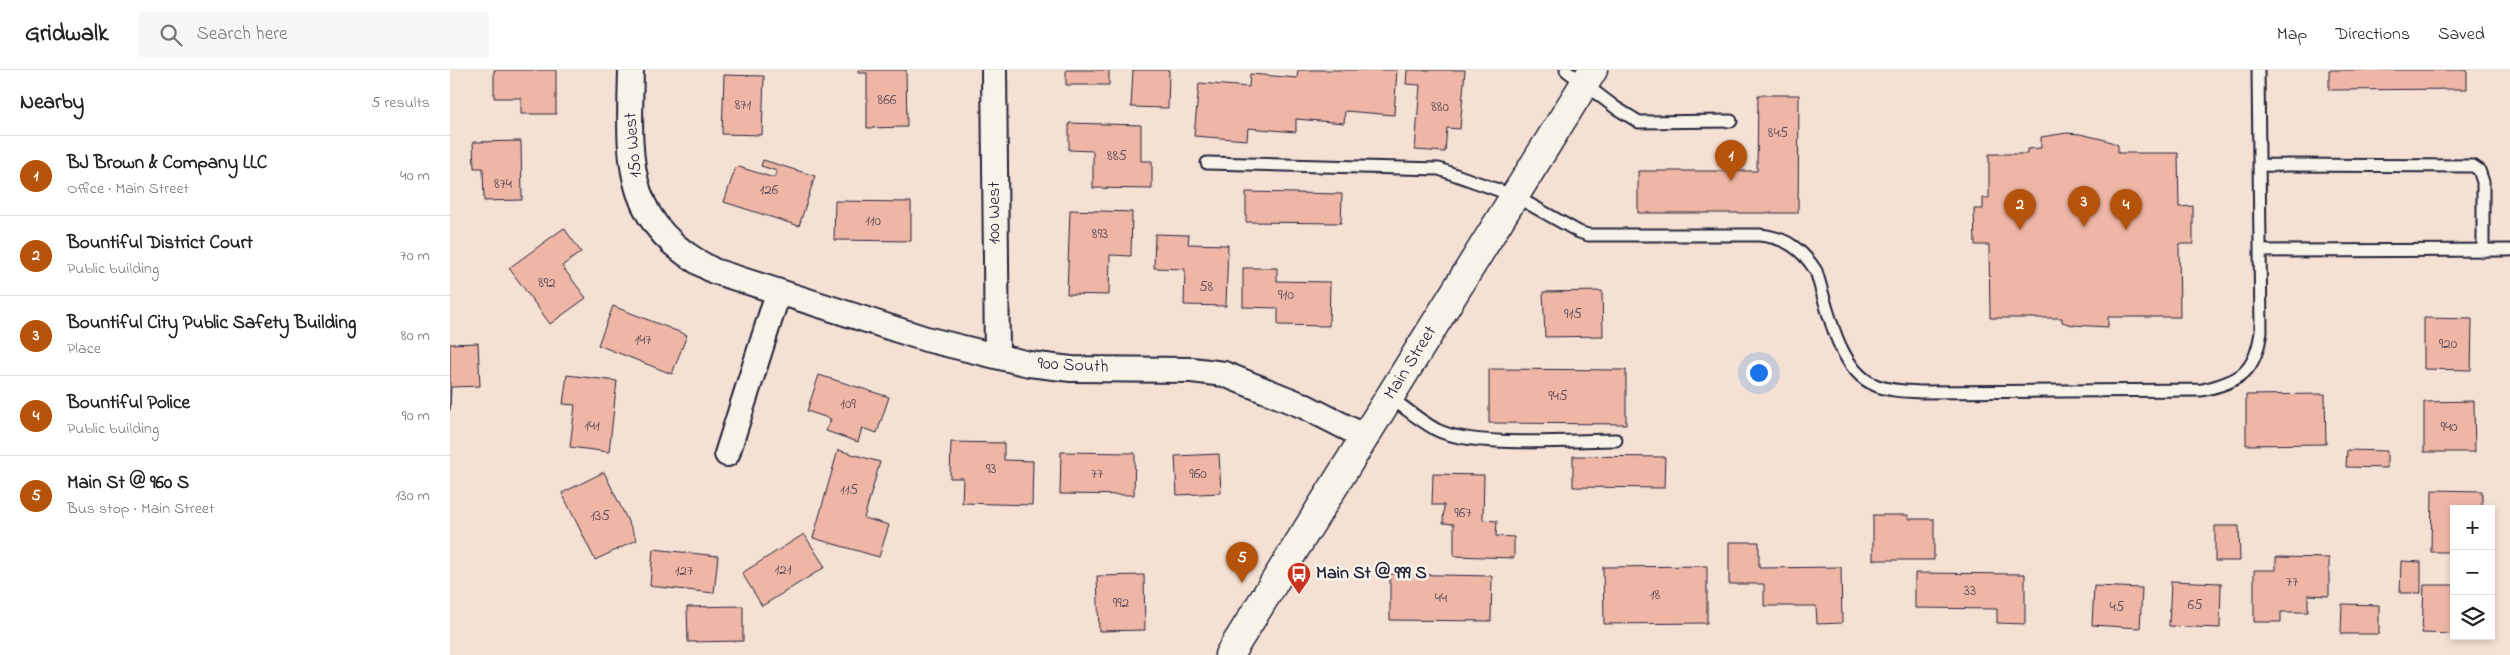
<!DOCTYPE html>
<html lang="en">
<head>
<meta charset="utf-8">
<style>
	body { margin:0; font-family:"Indie Flower",sans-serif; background:#f6f6f6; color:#222 }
	.controls { position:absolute; right:15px; bottom:15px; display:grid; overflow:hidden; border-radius:0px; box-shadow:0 2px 8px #0003 }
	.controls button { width:45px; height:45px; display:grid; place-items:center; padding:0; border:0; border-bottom:1px solid #e0e0e0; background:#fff; color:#222; font:25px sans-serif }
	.you { position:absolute; left:1308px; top:302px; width:18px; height:18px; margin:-12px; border:4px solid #fff; border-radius:50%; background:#1a73e8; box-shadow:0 0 0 8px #1a73e833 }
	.badge { display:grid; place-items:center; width:32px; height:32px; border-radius:50%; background:#b45309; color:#fff; font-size:16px; font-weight:700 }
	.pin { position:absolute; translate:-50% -41px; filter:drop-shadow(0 1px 2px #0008) }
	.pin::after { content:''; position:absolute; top:26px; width:18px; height:15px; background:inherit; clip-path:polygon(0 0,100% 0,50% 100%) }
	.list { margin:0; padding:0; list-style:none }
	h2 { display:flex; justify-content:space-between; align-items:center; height:65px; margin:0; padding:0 20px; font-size:21px }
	h2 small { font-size:16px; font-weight:400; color:#767676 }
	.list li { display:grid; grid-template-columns:32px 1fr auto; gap:15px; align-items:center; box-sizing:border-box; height:80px; padding:0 20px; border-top:1px solid #e0e0e0 }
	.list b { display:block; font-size:19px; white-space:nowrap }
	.list p { margin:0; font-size:16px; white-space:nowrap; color:#767676 }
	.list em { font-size:16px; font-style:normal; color:#767676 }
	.icon { flex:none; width:28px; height:28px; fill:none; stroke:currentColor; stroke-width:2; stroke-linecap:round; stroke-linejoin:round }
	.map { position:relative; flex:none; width:2060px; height:585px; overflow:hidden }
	header { display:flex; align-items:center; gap:30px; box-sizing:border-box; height:70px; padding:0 25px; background:#fff; border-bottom:1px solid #e0e0e0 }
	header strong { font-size:24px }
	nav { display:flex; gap:28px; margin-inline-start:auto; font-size:18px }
	.search { width:350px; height:45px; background:#f6f6f6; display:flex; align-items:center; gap:12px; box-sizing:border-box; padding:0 18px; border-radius:0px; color:#767676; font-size:19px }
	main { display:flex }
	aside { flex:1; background:#fff }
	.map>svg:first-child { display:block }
	.building { fill:#efb6a6; stroke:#22223b }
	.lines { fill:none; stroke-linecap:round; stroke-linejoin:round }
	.service-casing { stroke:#22223b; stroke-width:15 }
	.minor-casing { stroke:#22223b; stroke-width:28 }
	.tertiary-casing { stroke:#22223b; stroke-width:31 }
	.service { stroke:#f7f3e8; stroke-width:11 }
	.minor { stroke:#f7f3e8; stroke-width:24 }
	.tertiary { stroke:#f7f3e8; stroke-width:28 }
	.labels { text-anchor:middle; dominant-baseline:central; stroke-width:5; stroke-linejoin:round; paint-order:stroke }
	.number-label { font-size:15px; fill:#554756 }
	.street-label { font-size:18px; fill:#22223b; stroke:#f7f3e8 }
	.poi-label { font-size:18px; font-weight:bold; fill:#22223b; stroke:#f7f3e8; text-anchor:start }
</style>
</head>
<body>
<header>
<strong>Gridwalk</strong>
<div class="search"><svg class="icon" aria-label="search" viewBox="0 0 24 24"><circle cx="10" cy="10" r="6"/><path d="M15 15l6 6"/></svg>Search here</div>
<nav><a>Map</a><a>Directions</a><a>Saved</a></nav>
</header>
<main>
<aside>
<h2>Nearby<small>5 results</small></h2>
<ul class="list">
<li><span class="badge">1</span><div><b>BJ Brown &amp; Company LLC</b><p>Office · Main Street</p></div><em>40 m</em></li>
<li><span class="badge">2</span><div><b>Bountiful District Court</b><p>Public building</p></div><em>70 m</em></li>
<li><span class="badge">3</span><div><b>Bountiful City Public Safety Building</b><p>Place</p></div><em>80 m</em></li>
<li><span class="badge">4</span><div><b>Bountiful Police</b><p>Public building</p></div><em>90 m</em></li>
<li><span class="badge">5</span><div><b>Main St @ 960 S</b><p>Bus stop · Main Street</p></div><em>130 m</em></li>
</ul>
</aside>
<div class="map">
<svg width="2060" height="585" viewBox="0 0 2060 585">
	<rect width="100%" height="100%" fill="#f5e1d4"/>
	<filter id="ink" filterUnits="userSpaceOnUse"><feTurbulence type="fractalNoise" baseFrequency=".02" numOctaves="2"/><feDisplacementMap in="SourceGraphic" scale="10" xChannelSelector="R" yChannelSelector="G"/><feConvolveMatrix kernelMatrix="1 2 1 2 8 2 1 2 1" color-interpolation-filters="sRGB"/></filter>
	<g filter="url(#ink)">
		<path class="building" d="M 44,0 L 106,0 L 106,44 L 71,44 L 71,28 L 44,28 Z
			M 408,0 L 456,0 L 457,57 L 417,58 L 417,3 L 408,3 Z
			M 616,0 L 659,0 L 659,15 L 616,15 Z
			M 683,0 L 719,0 L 718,38 L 681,37 Z
			M 848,0 L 947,0 L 944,45 L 895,41 L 894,53 L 846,49 L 846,62 L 798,58 L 797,70 L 744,66 L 749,13 L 799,17 L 800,4 L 847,8 Z
			M 957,0 L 1015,0 L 1010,59 L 997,58 L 995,82 L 965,80 L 970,15 L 956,14 Z
			M 1879,0 L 2017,0 L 2017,19 L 1879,20 Z
			M 274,5 L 314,6 L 312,65 L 272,64 Z
			M 1308,25 L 1349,25 L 1348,143 L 1188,143 L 1188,101 L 1307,101 Z
			M 619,53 L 691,55 L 691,91 L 702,91 L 702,119 L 643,118 L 643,81 L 619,80 Z
			M 1617,63 L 1630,64 L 1656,70 L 1668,75 L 1668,83 L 1728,83 L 1729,137 L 1743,136 L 1743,174 L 1729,174 L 1730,247 L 1658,247 L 1658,257 L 1623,255 L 1612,252 L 1612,248 L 1540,248 L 1539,175 L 1525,175 L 1524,139 L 1533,139 L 1533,128 L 1539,128 L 1539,84 L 1577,84 L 1577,79 L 1591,78 L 1591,67 Z
			M 71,71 L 72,130 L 34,131 L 33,98 L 24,98 L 23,72 Z
			M 313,90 L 365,106 L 349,156 L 274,132 L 286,96 L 324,108 L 327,101 L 311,96 Z
			M 796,122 L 892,124 L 891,153 L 796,152 Z
			M 385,131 L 461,132 L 461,171 L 384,170 Z
			M 620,140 L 682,142 L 681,186 L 660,185 L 659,225 L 617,224 Z
			M 114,158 L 131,182 L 112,196 L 136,228 L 100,254 L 59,198 Z
			M 705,164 L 739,165 L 738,174 L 778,175 L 776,236 L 734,235 L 735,199 L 704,198 Z
			M 793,198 L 827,198 L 827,211 L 880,212 L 879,256 L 828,255 L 828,238 L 793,237 Z
			M 1152,221 L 1153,266 L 1095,267 L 1093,222 Z
			M 163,236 L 237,265 L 222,304 L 148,275 Z
			M 1974,248 L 2022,249 L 2021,300 L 1974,299 Z
			M 28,273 L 30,316 L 1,317 L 0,340 L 0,274 Z
			M 1039,299 L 1176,300 L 1176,354 L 1039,353 Z
			M 117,305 L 167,311 L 159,382 L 120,377 L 125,335 L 113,334 Z
			M 369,305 L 439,327 L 427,363 L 412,358 L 408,372 L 376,361 L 381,349 L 357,341 Z
			M 1875,324 L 1876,374 L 1796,375 L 1796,325 Z
			M 2024,331 L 2025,382 L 1974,382 L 1974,332 Z
			M 501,372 L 554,373 L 554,390 L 583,391 L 582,435 L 512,433 L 513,408 L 500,408 Z
			M 388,380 L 430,392 L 414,448 L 439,455 L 429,487 L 363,468 Z
			M 1897,380 L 1937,381 L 1937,398 L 1896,397 Z
			M 611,382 L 685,383 L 684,425 L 610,424 Z
			M 769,384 L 771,423 L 727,425 L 725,386 Z
			M 1123,386 L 1215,387 L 1214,418 L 1123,417 Z
			M 154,402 L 187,470 L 145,490 L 112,423 Z
			M 983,404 L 1034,405 L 1033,450 L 1047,451 L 1046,466 L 1064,467 L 1064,488 L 1004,486 L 1004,454 L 993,453 L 994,435 L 982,435 Z
			M 1982,420 L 2032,421 L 2032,439 L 2004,439 L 2004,482 L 1981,482 Z
			M 1423,445 L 1458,445 L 1458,449 L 1484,449 L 1484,490 L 1423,490 Z
			M 1765,456 L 1789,456 L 1790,491 L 1765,491 Z
			M 354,464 L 375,497 L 312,536 L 292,503 Z
			M 1279,472 L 1309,472 L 1309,498 L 1391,497 L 1392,553 L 1367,554 L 1366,536 L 1314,536 L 1314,514 L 1279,514 Z
			M 203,479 L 268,486 L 264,523 L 200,516 Z
			M 1826,487 L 1879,488 L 1879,526 L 1858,525 L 1858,542 L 1831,542 L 1831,552 L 1804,552 L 1804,500 L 1826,500 Z
			M 1951,491 L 1971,492 L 1971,523 L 1950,523 Z
			M 1257,496 L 1257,553 L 1154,554 L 1153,497 Z
			M 1465,503 L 1575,504 L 1575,554 L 1547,553 L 1547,539 L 1465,538 Z
			M 940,504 L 1042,506 L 1041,551 L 940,550 Z
			M 694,505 L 695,560 L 649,561 L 647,506 Z
			M 1721,511 L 1771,513 L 1770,558 L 1719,556 Z
			M 1974,515 L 2004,515 L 2004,564 L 1972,563 Z
			M 1644,516 L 1692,518 L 1690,558 L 1642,555 Z
			M 1892,534 L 1929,535 L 1929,564 L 1891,564 Z
			M 293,536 L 293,571 L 238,572 L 237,537 Z"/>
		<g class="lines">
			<defs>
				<path id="service" d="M 1116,0 L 1166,38 L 1189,52 L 1281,51
					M 757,93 L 989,99 L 1065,126 L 1129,162 L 1138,165 L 1309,165 C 1335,167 1352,179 1366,201 C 1377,236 1388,300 1425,315 C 1439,321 1455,321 1470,322 L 1752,320 C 1790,311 1805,303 1811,262 L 1808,0
					M 1809,95 L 2023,96 L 2029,100 L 2033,112 L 2033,181
					M 1810,181 L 2060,180
					M 940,327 C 955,338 970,351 987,360 C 1023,378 1123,370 1166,370"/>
				<path id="minor" d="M 181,0 C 179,90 172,154 264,201 L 476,269 L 579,294 L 621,299 L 742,300 L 774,304 L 854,336 L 915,367
					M 544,0 L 547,286
					M 277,384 L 328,223"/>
				<path id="tertiary" d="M 779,585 L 1143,0"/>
			</defs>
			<use href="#service" class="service-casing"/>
			<use href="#minor" class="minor-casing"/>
			<use href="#tertiary" class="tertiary-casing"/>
			<use href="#service" class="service"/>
			<use href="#minor" class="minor"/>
			<use href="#tertiary" class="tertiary"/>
		</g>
	</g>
	<defs>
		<symbol id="bus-pin" viewBox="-11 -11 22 30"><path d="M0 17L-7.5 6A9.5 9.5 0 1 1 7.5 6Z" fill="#c8321e" stroke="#f7f3e8"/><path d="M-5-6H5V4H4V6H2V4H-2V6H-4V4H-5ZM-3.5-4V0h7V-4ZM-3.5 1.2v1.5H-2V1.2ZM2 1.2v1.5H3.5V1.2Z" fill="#fff"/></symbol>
	</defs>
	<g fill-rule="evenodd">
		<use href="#bus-pin" x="835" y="490" width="28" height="38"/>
	</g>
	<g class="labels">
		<g class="number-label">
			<text x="437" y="30">866</text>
			<text x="293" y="35">871</text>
			<text x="990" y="37">880</text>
			<text x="1328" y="63">845</text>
			<text x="667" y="86">885</text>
			<text x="53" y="114">874</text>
			<text x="319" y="120">126</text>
			<text x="423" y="151">110</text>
			<text x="650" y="164">893</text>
			<text x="97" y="213">892</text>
			<text x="756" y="217">58</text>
			<text x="836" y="225">910</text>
			<text x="1123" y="244">915</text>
			<text x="193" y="270">147</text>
			<text x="1998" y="274">920</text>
			<text x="1108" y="326">945</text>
			<text x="398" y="334">109</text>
			<text x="142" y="356">141</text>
			<text x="1999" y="357">940</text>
			<text x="541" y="399">93</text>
			<text x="647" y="404">77</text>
			<text x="748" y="404">960</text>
			<text x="399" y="420">115</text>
			<text x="1013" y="443">967</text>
			<text x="150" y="446">135</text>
			<text x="333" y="500">121</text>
			<text x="234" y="501">127</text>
			<text x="1842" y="512">77</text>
			<text x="1520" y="521">33</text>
			<text x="1205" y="525">18</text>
			<text x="991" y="528">44</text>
			<text x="671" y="533">992</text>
			<text x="1745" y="535">65</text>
			<text x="1667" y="537">45</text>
		</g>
		<g class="street-label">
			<text transform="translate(184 75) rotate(-95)">150 West</text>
			<text transform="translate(545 143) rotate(-90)">100 West</text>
			<text transform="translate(961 293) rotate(-58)">Main Street</text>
			<text transform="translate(623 296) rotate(3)">900 South</text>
		</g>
		<g class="poi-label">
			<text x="866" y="504">Main St @ 999 S</text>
		</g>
	</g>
</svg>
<div class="controls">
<button>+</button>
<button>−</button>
<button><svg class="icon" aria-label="layers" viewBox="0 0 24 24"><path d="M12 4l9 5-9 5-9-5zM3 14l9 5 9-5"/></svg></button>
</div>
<div class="you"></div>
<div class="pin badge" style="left:1281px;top:111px">1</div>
<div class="pin badge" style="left:1570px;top:160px">2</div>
<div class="pin badge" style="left:1634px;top:157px">3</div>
<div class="pin badge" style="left:1676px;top:160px">4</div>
<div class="pin badge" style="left:792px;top:513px">5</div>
</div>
</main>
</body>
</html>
